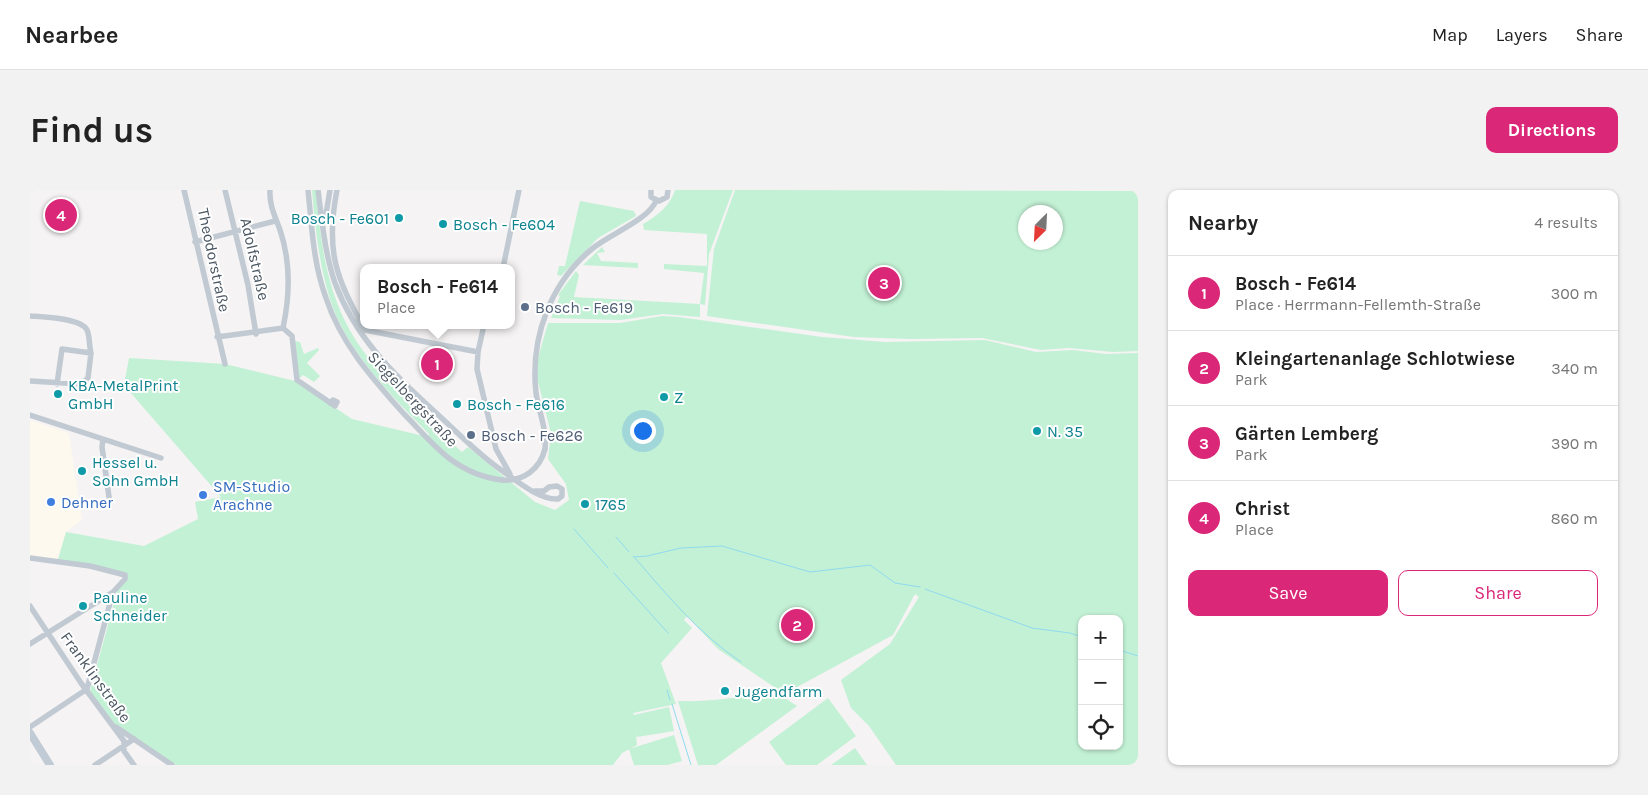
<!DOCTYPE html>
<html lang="en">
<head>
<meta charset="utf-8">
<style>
	body { margin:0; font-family:Karla,sans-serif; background:#f2f2f2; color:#222 }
	.controls { position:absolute; right:15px; bottom:15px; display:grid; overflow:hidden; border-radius:10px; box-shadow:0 1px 4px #0004 }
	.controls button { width:45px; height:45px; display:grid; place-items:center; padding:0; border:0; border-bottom:1px solid #e0e0e0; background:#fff; color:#222; font:25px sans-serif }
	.compass { position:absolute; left:988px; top:15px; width:45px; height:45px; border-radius:50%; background:#fff; box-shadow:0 1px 4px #0004; rotate:204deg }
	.you { position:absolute; left:612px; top:240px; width:18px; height:18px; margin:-12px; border:4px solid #fff; border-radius:50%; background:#1a73e8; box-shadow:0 0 0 8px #1a73e833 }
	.badge { display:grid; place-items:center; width:32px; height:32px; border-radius:50%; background:#db2777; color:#fff; font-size:16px; font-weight:700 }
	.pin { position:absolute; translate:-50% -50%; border:2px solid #fff; box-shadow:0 1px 5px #0006 }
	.popup { position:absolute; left:330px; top:74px; width:155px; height:65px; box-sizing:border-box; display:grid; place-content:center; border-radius:10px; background:#fff; filter:drop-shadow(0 1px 4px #0005); font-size:16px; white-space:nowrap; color:#767676 }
	.popup b { font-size:19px; color:#222 }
	.popup::after { content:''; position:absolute; left:50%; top:100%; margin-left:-10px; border:10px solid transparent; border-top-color:#fff }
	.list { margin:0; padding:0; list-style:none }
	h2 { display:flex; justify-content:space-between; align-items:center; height:65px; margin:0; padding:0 20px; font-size:21px }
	h2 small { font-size:16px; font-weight:400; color:#767676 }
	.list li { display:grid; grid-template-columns:32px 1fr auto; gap:15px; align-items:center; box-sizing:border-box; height:75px; padding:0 20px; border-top:1px solid #e0e0e0 }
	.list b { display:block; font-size:19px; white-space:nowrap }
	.list p { margin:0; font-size:16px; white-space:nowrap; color:#767676 }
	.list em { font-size:16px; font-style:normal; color:#767676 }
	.actions { display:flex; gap:10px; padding:15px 20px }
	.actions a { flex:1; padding:11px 0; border:1px solid #db2777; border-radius:10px; text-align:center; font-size:18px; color:#db2777 }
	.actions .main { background:#db2777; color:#fff }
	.icon { flex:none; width:28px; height:28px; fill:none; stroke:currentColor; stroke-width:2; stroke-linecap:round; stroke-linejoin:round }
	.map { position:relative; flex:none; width:1108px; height:575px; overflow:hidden; border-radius:10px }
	header { display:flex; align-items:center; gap:30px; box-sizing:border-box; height:70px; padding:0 25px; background:#fff; border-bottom:1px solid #e0e0e0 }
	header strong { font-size:24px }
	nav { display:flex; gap:28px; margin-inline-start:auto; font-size:18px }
	.intro { display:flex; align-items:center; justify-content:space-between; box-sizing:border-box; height:120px; padding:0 30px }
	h1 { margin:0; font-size:35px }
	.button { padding:12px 22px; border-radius:10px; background:#db2777; color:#fff; font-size:18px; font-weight:700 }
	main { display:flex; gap:30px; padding:0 30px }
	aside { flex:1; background:#fff; border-radius:10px; box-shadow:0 1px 4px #0004 }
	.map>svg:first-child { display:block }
	.commercial { fill:#fdf9ef }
	.green { fill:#c3f1d5; fill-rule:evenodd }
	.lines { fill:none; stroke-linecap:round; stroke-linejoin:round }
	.stream { stroke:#90daee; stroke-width:1 }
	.minor { stroke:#c1cad2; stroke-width:5.5 }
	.secondary { stroke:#c1cbd6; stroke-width:8 }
	.minor-bridge { stroke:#c1cad2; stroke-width:5.5 }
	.culture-dot { fill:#0f9aa8; stroke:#fff; stroke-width:2 }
	.service-dot { fill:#5c6f8a; stroke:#fff; stroke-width:2 }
	.shop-dot { fill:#3f7fe0; stroke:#fff; stroke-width:2 }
	.labels { text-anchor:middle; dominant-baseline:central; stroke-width:4; stroke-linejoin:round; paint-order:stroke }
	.culture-label { font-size:16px; fill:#0d838f; stroke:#fff; text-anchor:start }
	.street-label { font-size:16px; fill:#4a5661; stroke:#fff }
	.service-label { font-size:16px; fill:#4e5e75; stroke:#fff; text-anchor:start }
	.shop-label { font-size:16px; fill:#366cbe; stroke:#fff; text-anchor:start }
</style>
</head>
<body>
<header>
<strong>Nearbee</strong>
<nav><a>Map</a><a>Layers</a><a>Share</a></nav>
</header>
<div class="intro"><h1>Find us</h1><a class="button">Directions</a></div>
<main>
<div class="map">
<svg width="1108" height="575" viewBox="0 0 1108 575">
	<rect width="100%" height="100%" fill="#f5f3f3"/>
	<path class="commercial" d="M 0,230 L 39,243 L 52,330 L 36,342 L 28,369 L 0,367 Z"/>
	<path class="green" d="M 282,0 L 286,0 C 292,69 300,125 347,178 C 356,187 368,195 377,202 L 373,209 L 432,262 L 438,257 L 505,312 L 525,320 L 539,310 L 536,294 L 518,269 L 521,243 L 507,188 L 508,168 L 518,133 L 590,133 L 632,126 L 649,127 L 792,147 L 855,152 L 955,150 L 1006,162 L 1043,160 L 1076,164 L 1108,163 L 1108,575 L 866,575 L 839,536 L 821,518 L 811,490 L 860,454 L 889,407 L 885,404 L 863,445 L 756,503 L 753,503 L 688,459 L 657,426 L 654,430 L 662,438 L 631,473 L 646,514 L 603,523 L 604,525 L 639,517 L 644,541 L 607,547 L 606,544 L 607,555 L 592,563 L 583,575 L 146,575 L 83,533 L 60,501 L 87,402 L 95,384 L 28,369 L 36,342 L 114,356 L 168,329 L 165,312 L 191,307 L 94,195 L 99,168 L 195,174 L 265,191 L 322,229 L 398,247 L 399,244 C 362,206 316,161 300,109 C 289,74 285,37 282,0 ZM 1052,429 L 1089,429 L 1089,556 L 1052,556 Z
		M 645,0 L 703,0 L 679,64 L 675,115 L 670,114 L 670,127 L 633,124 L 590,130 L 521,128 L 530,106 L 528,105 L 546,81 L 549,85 L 544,107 L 670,114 L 674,83 L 634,79 L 634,74 L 677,76 L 677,44 L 614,40 L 613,34 C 627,26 640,16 645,0 Z
		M 705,0 L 1108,1 L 1108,161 L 1083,162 L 1039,158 L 1011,160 L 952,148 L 880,149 L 824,147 L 677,126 L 684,59 ZM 996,22 L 1026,22 L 1026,52 L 996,52 Z
		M 550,11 L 604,21 L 606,26 L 568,48 L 531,86 L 527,85 L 529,76 L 535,76 Z
		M 572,57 L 575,62 L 567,63 L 571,71 L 608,73 L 608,78 L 553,75 Z
		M 264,151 L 270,152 L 274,164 L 288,158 L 289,160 L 277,173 L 290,186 L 284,192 L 273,185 L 270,188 L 268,186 Z
		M 743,500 L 767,516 L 686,575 L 668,575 L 648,511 C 679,512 713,508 743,500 Z
		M 798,508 L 826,546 L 787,575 L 756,575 L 739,552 Z
		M 644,545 L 652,571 L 638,575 L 604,575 L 599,559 Z
		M 825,558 L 837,575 L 801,575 Z"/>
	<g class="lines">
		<path class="stream" d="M 544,339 L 578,378
			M 586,347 L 599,362
			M 603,367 L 617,366 L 651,358 L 692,356 L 780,382 L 840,375 L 865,393 L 890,397
			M 605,368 C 638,406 669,444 711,472
			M 584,383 L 638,443
			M 895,399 L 1002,438 L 1040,443 L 1052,447
			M 1089,460 L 1108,466
			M 637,500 L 640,510
			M 642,514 L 661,575"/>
		<path class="minor" d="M 154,0 L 195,174
			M 195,0 L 218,95 L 226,144
			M 240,0 C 239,15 245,26 250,40 C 261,72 260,105 253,138 L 262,146 L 267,190 L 305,216 L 307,212 L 303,210 L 300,213
			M 278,0 C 282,37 283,73 296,108 C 311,154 343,189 374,224 C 389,239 403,256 420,269 C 435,280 454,288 472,290
			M 288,0 C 292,31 295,64 305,93 C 325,147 363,184 404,221 C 425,240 444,260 467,277 C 483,288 508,310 528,309 L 532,306 L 532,299 L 527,296 L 519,297 L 514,301 L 505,301
			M 307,0 C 295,61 306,88 335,140 L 448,162
			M 621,0 L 621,7 L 629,11 L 637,7 L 638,0
			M 295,30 L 300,0
			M 165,52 L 245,31
			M 473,78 L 489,0
			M 0,126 C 13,127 51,128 57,140 C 60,146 59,156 61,163
			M 454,135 L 448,162 L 447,179 L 466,259 L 480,284
			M 187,147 L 253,138
			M 0,191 L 51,194 L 58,188 L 61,163 L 32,159 L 27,194
			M 0,225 L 131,268
			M 73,249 L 72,257 L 79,307
			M 515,259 C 517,239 509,223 506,203 C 500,148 520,93 563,58 C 580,44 618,30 626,11
			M 0,368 L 60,376 L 95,385 L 95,389 L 83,402 L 57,499 L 0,537
			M 0,416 L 51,493 L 94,551 L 94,561 L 104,575
			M 0,454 L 83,402
			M 86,537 L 142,575
			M 65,575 L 104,549"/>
		<path class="secondary" d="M 0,543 L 20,575"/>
		<path class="minor-bridge" d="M 472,290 C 493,292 510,279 515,259"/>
	</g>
	<g class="culture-dot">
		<circle cx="369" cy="28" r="5"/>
		<circle cx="413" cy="34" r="5"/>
		<circle cx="28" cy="204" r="5"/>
		<circle cx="634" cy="207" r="5"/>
		<circle cx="427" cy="214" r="5"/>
		<circle cx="1007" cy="241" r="5"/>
		<circle cx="52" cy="281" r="5"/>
		<circle cx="555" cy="314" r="5"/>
		<circle cx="53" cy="416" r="5"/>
		<circle cx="695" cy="501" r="5"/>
	</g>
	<g class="service-dot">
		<circle cx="495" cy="117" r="5"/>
		<circle cx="441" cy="245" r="5"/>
	</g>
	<g class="shop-dot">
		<circle cx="173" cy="305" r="5"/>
		<circle cx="21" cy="312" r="5"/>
	</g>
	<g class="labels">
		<g class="culture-label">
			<text x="359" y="28" text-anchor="end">Bosch - Fe601</text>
			<text x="423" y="34">Bosch - Fe604</text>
			<text x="38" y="195">KBA-MetalPrint<tspan x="38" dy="18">GmbH</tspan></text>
			<text x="644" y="207">Z</text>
			<text x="437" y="214">Bosch - Fe616</text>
			<text x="1017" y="241">N. 35</text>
			<text x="62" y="272">Hessel u.<tspan x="62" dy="18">Sohn GmbH</tspan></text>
			<text x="565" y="314">1765</text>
			<text x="63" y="407">Pauline<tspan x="63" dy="18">Schneider</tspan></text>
			<text x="705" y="501">Jugendfarm</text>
		</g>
		<g class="street-label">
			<text transform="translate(225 69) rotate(77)">Adolfstraße</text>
			<text transform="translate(184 70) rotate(78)">Theodorstraße</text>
			<text transform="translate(383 209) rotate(47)">Siegelbergstraße</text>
			<text transform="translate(66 487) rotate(54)">Franklinstraße</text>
		</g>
		<g class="service-label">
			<text x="505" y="117">Bosch - Fe619</text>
			<text x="451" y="245">Bosch - Fe626</text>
		</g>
		<g class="shop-label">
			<text x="183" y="296">SM-Studio<tspan x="183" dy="18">Arachne</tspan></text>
			<text x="31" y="312">Dehner</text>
		</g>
	</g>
</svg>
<div class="controls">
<button>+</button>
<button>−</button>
<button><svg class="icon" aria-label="locate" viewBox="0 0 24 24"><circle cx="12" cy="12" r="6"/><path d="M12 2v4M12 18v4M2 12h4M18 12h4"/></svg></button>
</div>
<svg class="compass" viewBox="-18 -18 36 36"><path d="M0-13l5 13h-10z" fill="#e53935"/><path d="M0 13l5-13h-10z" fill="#767676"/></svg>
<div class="you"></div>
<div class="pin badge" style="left:407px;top:174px">1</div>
<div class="popup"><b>Bosch - Fe614</b>Place</div>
<div class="pin badge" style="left:767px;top:435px">2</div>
<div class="pin badge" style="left:854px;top:93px">3</div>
<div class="pin badge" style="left:31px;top:25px">4</div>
</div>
<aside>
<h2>Nearby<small>4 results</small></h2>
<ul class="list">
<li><span class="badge">1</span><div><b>Bosch - Fe614</b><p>Place · Herrmann-Fellemth-Straße</p></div><em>300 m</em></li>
<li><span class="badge">2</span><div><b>Kleingartenanlage Schlotwiese</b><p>Park</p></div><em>340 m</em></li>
<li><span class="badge">3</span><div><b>Gärten Lemberg</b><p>Park</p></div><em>390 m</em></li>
<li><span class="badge">4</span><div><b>Christ</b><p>Place</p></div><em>860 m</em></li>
</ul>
<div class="actions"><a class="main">Save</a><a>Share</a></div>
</aside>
</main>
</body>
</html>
